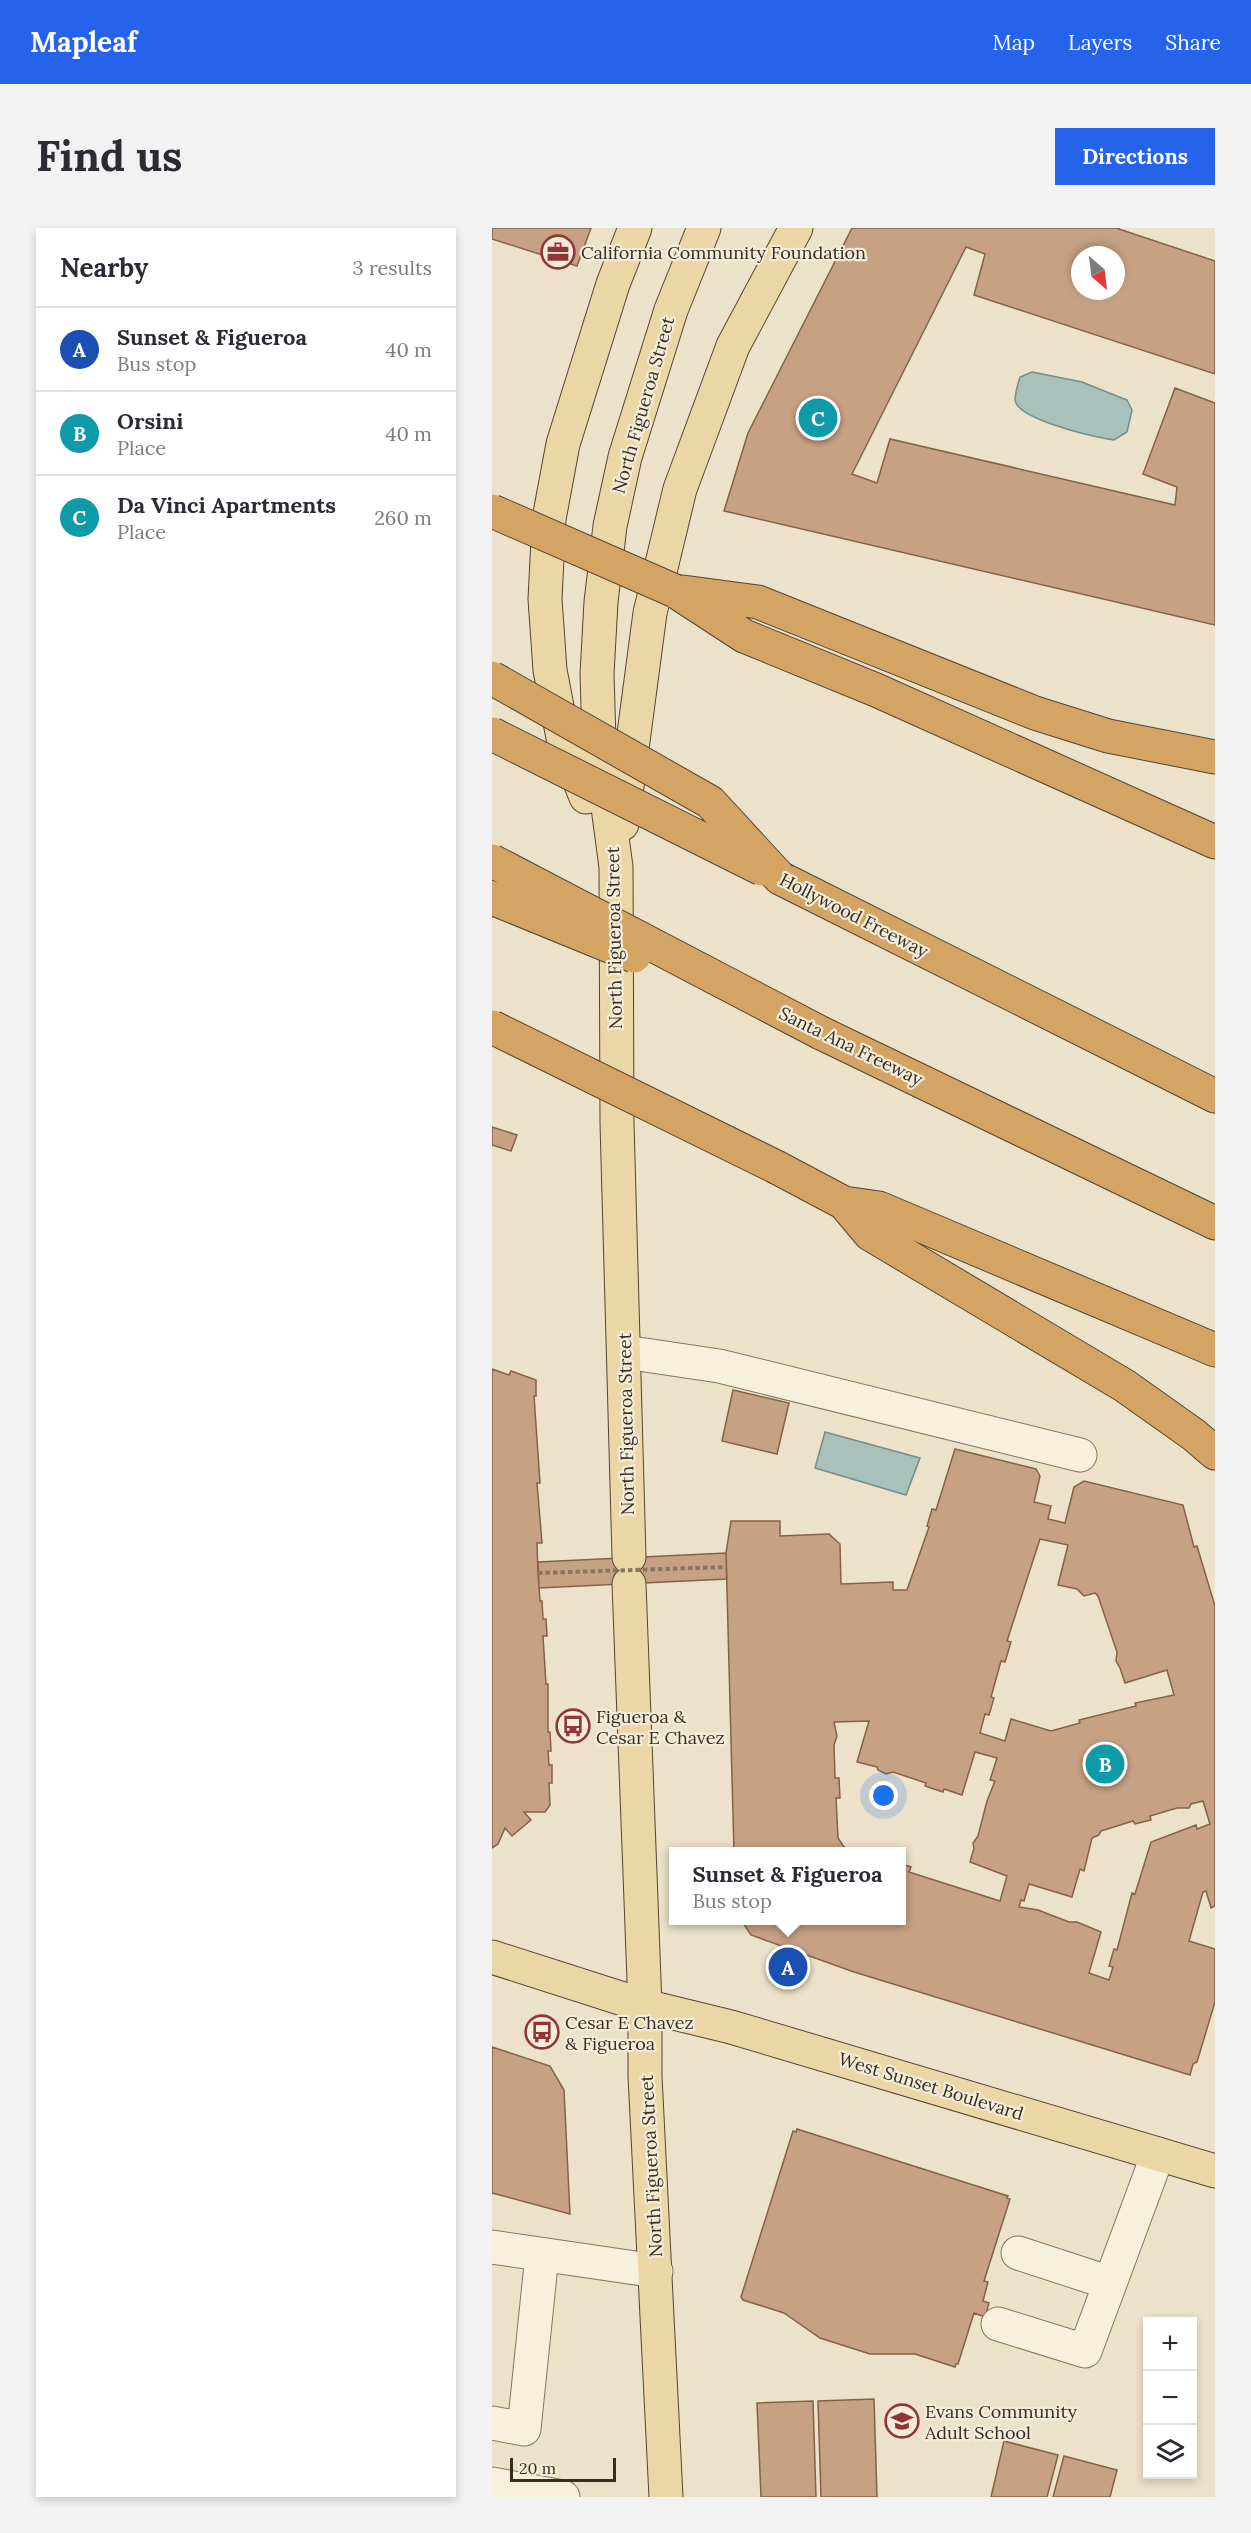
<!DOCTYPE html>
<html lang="en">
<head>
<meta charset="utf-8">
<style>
	body { margin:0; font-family:Lora,serif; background:#f2f2f3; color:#2b2b33 }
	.controls { position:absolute; right:18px; bottom:18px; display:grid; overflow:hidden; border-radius:0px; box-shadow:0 3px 9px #0003 }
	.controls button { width:54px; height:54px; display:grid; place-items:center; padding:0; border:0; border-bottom:2px solid #e1e1e2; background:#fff; color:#2b2b33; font:30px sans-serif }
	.compass { position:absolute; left:579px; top:18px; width:54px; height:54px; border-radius:50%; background:#fff; box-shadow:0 3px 9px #0003; rotate:152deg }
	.scale { position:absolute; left:18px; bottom:15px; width:106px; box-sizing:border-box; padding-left:6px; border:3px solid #392d22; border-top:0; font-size:16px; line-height:21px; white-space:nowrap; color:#392d22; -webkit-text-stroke:4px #f3ecd9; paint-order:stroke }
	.you { position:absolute; left:392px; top:1568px; width:21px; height:21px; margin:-15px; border:4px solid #fff; border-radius:50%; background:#1a73e8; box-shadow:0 0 0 9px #1a73e833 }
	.badge { display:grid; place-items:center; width:39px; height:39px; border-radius:50%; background:#2563eb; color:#fff; font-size:20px; font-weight:700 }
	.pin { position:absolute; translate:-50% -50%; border:3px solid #fff; box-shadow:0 2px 6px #0006 }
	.popup { position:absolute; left:177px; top:1619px; width:237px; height:78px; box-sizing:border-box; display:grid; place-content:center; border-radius:0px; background:#fff; filter:drop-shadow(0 2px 4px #0005); font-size:20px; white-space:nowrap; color:#7c7c81 }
	.popup b { font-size:22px; color:#2b2b33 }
	.popup::after { content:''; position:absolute; left:50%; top:100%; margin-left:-12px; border:12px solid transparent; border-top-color:#fff }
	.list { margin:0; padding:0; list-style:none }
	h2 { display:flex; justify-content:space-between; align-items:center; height:78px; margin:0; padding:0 24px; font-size:26px }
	h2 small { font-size:20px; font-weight:400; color:#7c7c81 }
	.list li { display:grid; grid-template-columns:39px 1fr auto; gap:18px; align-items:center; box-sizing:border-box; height:84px; padding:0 24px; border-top:2px solid #e1e1e2 }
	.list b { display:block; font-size:22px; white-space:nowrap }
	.list p { margin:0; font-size:20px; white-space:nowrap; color:#7c7c81 }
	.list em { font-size:20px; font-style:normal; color:#7c7c81 }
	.icon { flex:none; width:33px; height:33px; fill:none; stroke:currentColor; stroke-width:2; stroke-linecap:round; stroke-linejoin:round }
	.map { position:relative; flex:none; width:723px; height:2269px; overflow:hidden; border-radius:0px }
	header { display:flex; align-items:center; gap:36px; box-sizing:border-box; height:84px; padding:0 30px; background:#2563eb; color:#fff }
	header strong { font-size:28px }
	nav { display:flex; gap:33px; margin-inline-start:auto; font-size:21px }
	.intro { display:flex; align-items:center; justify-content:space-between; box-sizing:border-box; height:144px; padding:0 36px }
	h1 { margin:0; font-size:42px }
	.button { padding:15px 27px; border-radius:0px; background:#2563eb; color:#fff; font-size:21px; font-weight:700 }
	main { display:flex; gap:36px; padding:0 36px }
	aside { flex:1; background:#fff; border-radius:0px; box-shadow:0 3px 9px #0003 }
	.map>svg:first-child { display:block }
	.water { fill:#aac0ba; stroke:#718e88; stroke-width:1.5 }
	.building { fill:#c7a183; stroke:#846147; stroke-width:1.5; fill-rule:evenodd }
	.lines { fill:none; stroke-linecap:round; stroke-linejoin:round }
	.minor-casing { stroke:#877560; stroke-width:35 }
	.major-casing { stroke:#543; stroke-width:35 }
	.highway-casing { stroke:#543; stroke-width:35 }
	.minor { stroke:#f7f0dd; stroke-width:33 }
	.major { stroke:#ebd7a6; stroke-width:33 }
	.highway { stroke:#d3a463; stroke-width:33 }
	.highway-bridge-casing { stroke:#543; stroke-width:35; stroke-linecap:butt }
	.path-bridge { stroke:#877560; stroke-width:4; stroke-dasharray:4.5 3; stroke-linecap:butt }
	.highway-bridge { stroke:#d3a463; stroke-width:33 }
	.labels { text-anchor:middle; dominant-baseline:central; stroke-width:4.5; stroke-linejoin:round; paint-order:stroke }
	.poi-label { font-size:18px; fill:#392d22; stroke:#f3ecd9; text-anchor:start }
	.street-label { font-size:18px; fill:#392d22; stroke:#f3ecd9 }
</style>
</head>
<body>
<header>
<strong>Mapleaf</strong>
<nav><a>Map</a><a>Layers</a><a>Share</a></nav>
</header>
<div class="intro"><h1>Find us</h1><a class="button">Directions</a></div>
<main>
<aside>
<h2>Nearby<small>3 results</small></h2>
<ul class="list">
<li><span class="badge" style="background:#1a4fb4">A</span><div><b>Sunset &amp; Figueroa</b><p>Bus stop</p></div><em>40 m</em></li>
<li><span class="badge" style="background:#0f9aa8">B</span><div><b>Orsini</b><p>Place</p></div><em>40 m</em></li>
<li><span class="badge" style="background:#0f9aa8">C</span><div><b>Da Vinci Apartments</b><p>Place</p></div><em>260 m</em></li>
</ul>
</aside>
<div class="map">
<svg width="723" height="2269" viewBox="0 0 723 2269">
	<rect width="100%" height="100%" fill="#ece2ca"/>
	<path class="water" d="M 540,144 L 590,154 L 635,172 L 640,182 L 635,204 L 622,212 L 616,211 C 599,208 525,191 523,172 C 523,165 526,156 528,149 Z
		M 333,1204 L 428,1230 L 414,1267 L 323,1240 Z"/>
	<path class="building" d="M 0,0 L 99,0 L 85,38 L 0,11 Z
		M 360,0 L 624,0 L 723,33 L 723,146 L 482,67 L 493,26 L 474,19 L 360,246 L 385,255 L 398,211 L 683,277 L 685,259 L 651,246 L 683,160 L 723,175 L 723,397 L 232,283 L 256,205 ZM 588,27 L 624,27 L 624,63 L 588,63 Z
		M 0,899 L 25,907 L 19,923 L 0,917 Z
		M 0,1141 L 17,1147 L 19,1143 L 44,1152 L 44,1168 L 42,1168 L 48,1255 L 45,1255 L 50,1315 L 45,1315 L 46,1345 L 48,1373 L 50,1373 L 51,1391 L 54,1391 L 55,1408 L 51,1408 L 54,1456 L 56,1456 L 56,1504 L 58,1504 L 59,1523 L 56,1523 L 57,1537 L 60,1537 L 60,1555 L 57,1555 L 58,1577 L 53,1584 L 32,1584 L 39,1592 L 20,1608 L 13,1600 L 6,1616 L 0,1620 Z
		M 241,1162 L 297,1175 L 285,1226 L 230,1213 Z
		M 463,1221 L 544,1241 L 548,1248 L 542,1274 L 559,1278 L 556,1291 L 573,1295 L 582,1259 L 592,1253 L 691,1277 L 702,1319 L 705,1318 L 723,1378 L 723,1678 L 719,1680 L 714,1663 L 711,1664 L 697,1713 L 723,1721 L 723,1774 L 705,1834 L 701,1836 L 698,1847 L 362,1744 L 259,1707 L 249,1692 L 410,1692 L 410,1636 L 419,1639 L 417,1644 L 508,1673 L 515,1648 L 478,1634 L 482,1620 L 481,1615 L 486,1608 L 495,1573 L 503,1553 L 498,1552 L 505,1530 L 483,1524 L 470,1567 L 452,1561 L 451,1564 L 433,1558 L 434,1555 L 401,1544 L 394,1546 L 386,1542 L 385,1539 L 365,1534 L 377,1493 L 342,1494 L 345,1508 L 342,1517 L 343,1550 L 347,1550 L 348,1570 L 344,1570 L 346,1610 L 352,1619 L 366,1624 L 242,1624 L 234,1325 L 239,1293 L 288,1293 L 288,1308 L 337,1306 L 348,1316 L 349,1356 L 401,1354 L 401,1362 L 415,1362 L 437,1299 L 435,1298 L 440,1281 L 444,1282 ZM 548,1311 L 576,1317 L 566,1357 L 585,1361 L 592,1368 L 603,1365 L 606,1368 L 625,1424 L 624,1433 L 628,1440 L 633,1455 L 675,1442 L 682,1467 L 643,1475 L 644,1478 L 587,1492 L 588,1495 L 559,1503 L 519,1491 L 513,1513 L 488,1505 L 493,1486 L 497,1487 L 502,1470 L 499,1469 L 509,1433 L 513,1434 L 519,1414 L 515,1413 ZM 711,1573 L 718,1596 L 705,1601 L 704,1597 L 659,1614 L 643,1666 L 640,1665 L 625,1722 L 622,1721 L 617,1738 L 621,1739 L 617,1752 L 597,1745 L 609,1704 L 585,1694 L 577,1694 L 546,1682 L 527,1679 L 529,1672 L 532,1673 L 537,1656 L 580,1669 L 588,1641 L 592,1643 L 600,1610 L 607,1607 L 609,1603 L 641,1593 L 643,1596 L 659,1592 L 658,1588 L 685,1580 L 697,1580 L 699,1576 Z
		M 234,1325 L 235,1351 L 47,1360 L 46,1334 Z
		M 0,1819 L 58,1838 L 72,1862 L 78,1986 L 0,1965 Z
		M 305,1901 L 516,1968 L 515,1970 L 518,1971 L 492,2053 L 496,2054 L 491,2073 L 497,2075 L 493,2089 L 482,2085 L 466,2136 L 464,2136 L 463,2139 L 423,2126 L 378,2126 L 328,2110 L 292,2085 L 251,2072 L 249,2069 L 301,1903 L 304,1904 Z
		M 382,2171 L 385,2269 L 329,2269 L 326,2173 Z
		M 321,2173 L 324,2269 L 269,2269 L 265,2175 Z
		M 512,2213 L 566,2227 L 555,2269 L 499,2269 Z
		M 572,2228 L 625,2242 L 618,2269 L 561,2269 Z"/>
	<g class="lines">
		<defs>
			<path id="minor" d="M 133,1124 L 227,1138 L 588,1227
				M 0,2019 L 164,2043
				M 526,2025 L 618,2055
				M 506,2096 L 593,2123 L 666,1926
				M 0,2195 L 32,2201 L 50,2027
				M 0,2256 L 71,2269"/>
			<path id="major" d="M 94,569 L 72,515 L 58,442 L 53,371 L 57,291 L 71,216 L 121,56 L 143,0
				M 130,596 L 158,385 L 188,261 L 241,118 L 304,0
				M 137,1329 L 125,895 L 124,639 L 107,512 L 105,446 L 109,374 L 118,298 L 133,229 L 179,82 L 212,0
				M 137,1356 L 153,1778 L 153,1848 L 174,2269
				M 0,1729 L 153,1778 L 239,1799 L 723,1943"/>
			<path id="highway" d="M 183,363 L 252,408 L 384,462 L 723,614
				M 191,364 L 266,374 L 543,485 L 616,508 L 723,529
				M 288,650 L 723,868
				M 329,805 L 723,995
				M 286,940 L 352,975 L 387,980 L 723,1122
				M 352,975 L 378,1006 L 633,1158 L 702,1207 L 723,1225"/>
		</defs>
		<use href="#minor" class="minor-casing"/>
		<use href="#major" class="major-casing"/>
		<use href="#highway" class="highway-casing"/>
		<use href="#minor" class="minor"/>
		<use href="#major" class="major"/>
		<use href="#highway" class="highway"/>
		<defs>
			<path id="highway-bridge" d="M 0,283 L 183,363
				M 0,450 L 218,574 L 288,650
				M 0,506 L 270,641
				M 0,633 L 329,805
				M 0,670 L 142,728
				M 0,799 L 286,940"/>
		</defs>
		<use href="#highway-bridge" class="highway-bridge-casing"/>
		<path class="path-bridge" d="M 46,1345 L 235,1339"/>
		<use href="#highway-bridge" class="highway-bridge"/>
	</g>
	<defs>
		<symbol id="office-ring" viewBox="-11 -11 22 22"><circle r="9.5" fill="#f3ecd9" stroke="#913634" stroke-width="1.5"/><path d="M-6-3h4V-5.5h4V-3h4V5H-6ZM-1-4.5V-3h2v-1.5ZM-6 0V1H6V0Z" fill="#913634"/></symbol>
		<symbol id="bus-ring" viewBox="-11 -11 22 22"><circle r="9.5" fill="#f3ecd9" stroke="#913634" stroke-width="1.5"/><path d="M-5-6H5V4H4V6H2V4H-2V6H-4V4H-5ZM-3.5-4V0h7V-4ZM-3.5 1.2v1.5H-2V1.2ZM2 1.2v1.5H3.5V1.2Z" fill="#913634"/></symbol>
		<symbol id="school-ring" viewBox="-11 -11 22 22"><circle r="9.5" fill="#f3ecd9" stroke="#913634" stroke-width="1.5"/><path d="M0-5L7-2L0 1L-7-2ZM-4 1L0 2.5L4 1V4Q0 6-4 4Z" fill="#913634"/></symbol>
	</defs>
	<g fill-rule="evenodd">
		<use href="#office-ring" x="47" y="5" width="38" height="38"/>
		<use href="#bus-ring" x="62" y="1479" width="38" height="38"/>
		<use href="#bus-ring" x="31" y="1785" width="38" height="38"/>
		<use href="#school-ring" x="391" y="2174" width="38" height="38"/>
	</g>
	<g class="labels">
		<g class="poi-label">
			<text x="89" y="24">California Community Foundation</text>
			<text x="104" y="1488">Figueroa &amp;<tspan x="104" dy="21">Cesar E Chavez</tspan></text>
			<text x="73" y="1794">Cesar E Chavez<tspan x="73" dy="21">&amp; Figueroa</tspan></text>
			<text x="433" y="2183">Evans Community<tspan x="433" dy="21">Adult School</tspan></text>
		</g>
		<g class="street-label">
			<text transform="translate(151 177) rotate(-74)">North Figueroa Street</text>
			<text transform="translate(362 687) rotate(27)">Hollywood Freeway</text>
			<text transform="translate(122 710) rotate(-91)">North Figueroa Street</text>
			<text transform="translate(359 818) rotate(26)">Santa Ana Freeway</text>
			<text transform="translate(134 1196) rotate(-91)">North Figueroa Street</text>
			<text transform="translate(439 1858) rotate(17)">West Sunset Boulevard</text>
			<text transform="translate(159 1938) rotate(-93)">North Figueroa Street</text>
		</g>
	</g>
</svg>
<div class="controls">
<button>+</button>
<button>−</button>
<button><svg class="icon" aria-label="layers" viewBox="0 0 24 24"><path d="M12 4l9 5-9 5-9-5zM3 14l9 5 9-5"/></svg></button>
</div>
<svg class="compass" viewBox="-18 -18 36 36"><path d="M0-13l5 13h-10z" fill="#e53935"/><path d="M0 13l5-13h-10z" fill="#7c7c81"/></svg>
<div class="scale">20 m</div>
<div class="you"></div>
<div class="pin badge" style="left:296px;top:1739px;background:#1a4fb4">A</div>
<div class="popup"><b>Sunset &amp; Figueroa</b>Bus stop</div>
<div class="pin badge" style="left:613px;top:1536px;background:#0f9aa8">B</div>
<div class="pin badge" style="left:326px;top:190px;background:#0f9aa8">C</div>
</div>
</main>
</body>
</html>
